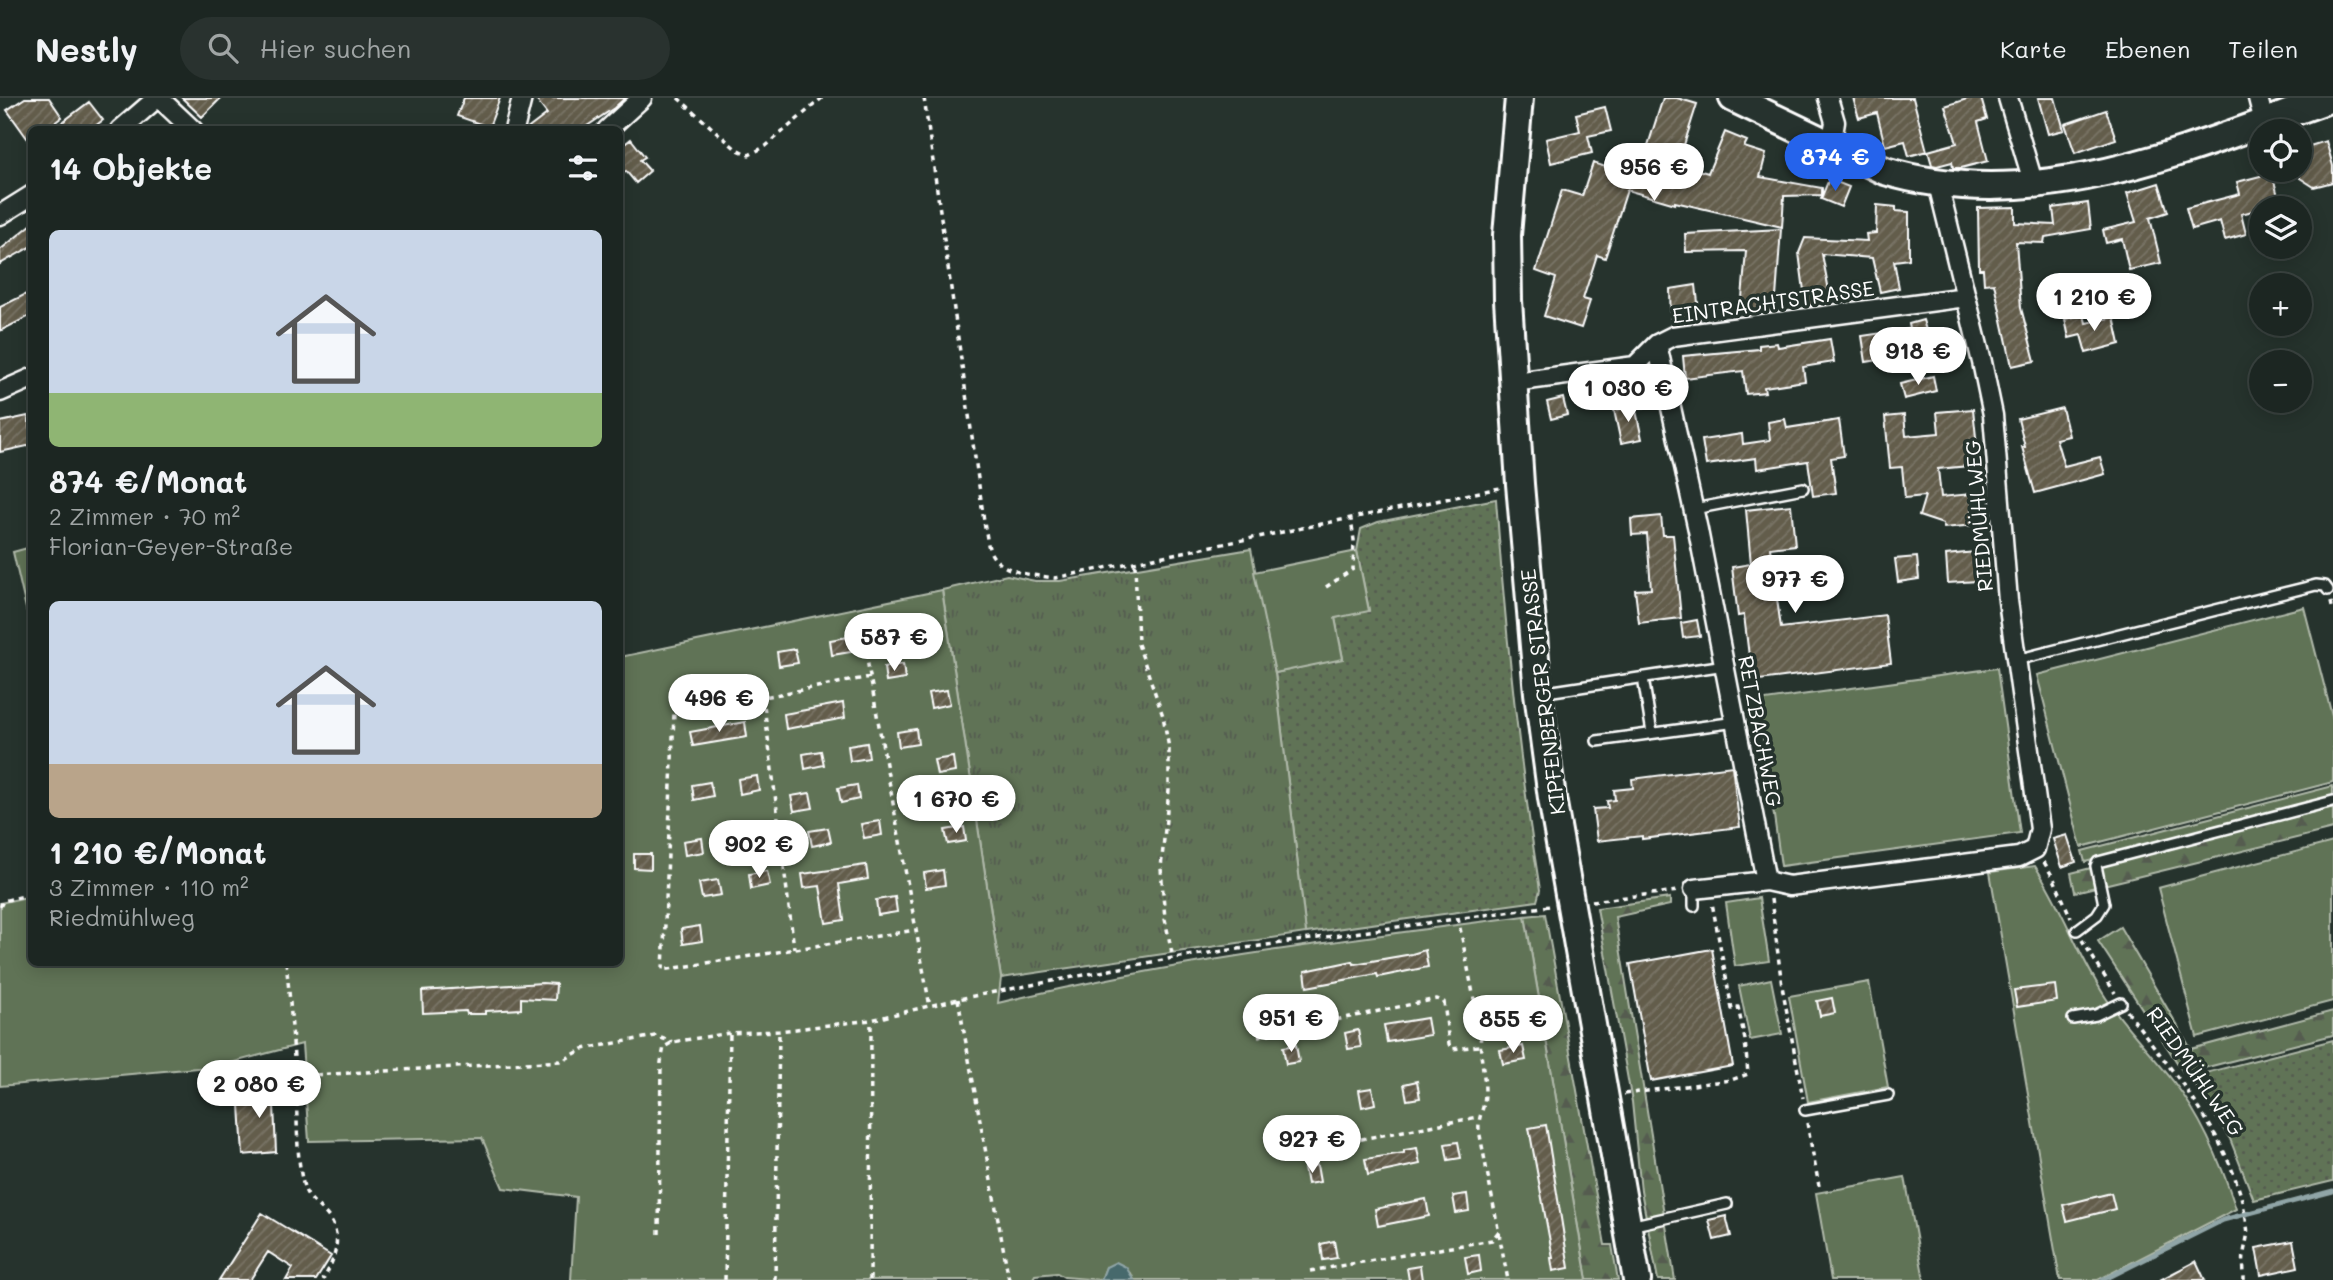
<!DOCTYPE html>
<html lang="de">
<meta charset="utf-8">
<style>
:root{--surface:#1c2622;--page:#29322f;--text:#f1f3f6;--muted:#a0a5a5;--line:#3a4340;--accent:#2563eb}
body{margin:0;font-family:Mali,sans-serif;background:var(--page);color:var(--text);height:100vh;display:flex;flex-direction:column;font-size:26px;white-space:nowrap}
*{box-sizing:border-box;margin:0}
p{font-size:23px;color:var(--muted)}
.icon{flex:none;width:38px;height:38px;fill:none;stroke:currentColor;stroke-width:2;stroke-linecap:round;stroke-linejoin:round}
.map{position:relative;flex:1;overflow:hidden}
.side{position:absolute;left:28px;top:28px;width:595px;height:840px;display:flex;flex-direction:column;background:var(--surface);border-radius:10px;box-shadow:0 4px 18px #0003,0 0 0 2px var(--line)}
.side>*{flex:none}
.tools{position:absolute;left:2249px;top:21px;display:grid;gap:14px}
.tools a{display:grid;place-items:center;width:63px;height:63px;border-radius:50%;background:var(--surface);box-shadow:0 4px 18px #0003,0 0 0 2px var(--line);font-size:35px}
.price{position:absolute;translate:-50% -60px;padding:0 16px;border-radius:24px;background:#fff;color:#222;font-size:23px;line-height:46px;filter:drop-shadow(0 2px 4px #0008)}
.price::after{content:'';position:absolute;left:50%;top:42px;width:21px;height:16px;margin-left:-10px;background:inherit;clip-path:polygon(0 0,100% 0,50% 100%)}
.price.on{background:var(--accent);color:#fff}
ul{padding:0;list-style:none}
li{display:grid;align-content:center;gap:14px;height:371px;padding:0 21px}
li span{display:grid;place-items:center;height:217px;border-radius:10px;color:#555}
li>.icon{margin-inline-start:auto}
span .icon{width:126px;height:126px;fill:#fffc;stroke-width:1}
li b{font-size:30px}
h2{display:flex;justify-content:space-between;align-items:center;height:84px;padding:0 21px;font-size:30px}
header{display:flex;align-items:center;gap:42px;box-sizing:border-box;height:98px;padding:0 35px;background:var(--surface);border-bottom:2px solid var(--line)}
header strong{font-size:33px}
nav{display:flex;gap:38px;margin-inline-start:auto;font-size:24px}
.search{width:490px;height:63px;background:var(--page);display:flex;align-items:center;gap:18px;box-sizing:border-box;padding:0 24px;border-radius:38px;color:var(--muted);font-size:26px}
.map>svg:first-child{display:block}
.grass{fill:url(#grass-dots);stroke:#b0b9aa;stroke-width:2}
.forest{fill:url(#forest-firs);stroke:#b0b9aa;stroke-width:2}
.park{fill:url(#park-tufts);stroke:#b0b9aa;stroke-width:2}
.garden{fill:#607356;stroke:#b0b9aa;stroke-width:2}
.water{fill:#46696c;stroke:#90a5a7;stroke-width:2}
.lines{fill:none;stroke-linecap:round;stroke-linejoin:round}
.stream{stroke:#90a5a7;stroke-width:5}
.building{fill:url(#building-hatch);stroke:#fff;stroke-width:2}
.lane-casing{stroke:#fff;stroke-width:14}
.street-casing{stroke:#fff;stroke-width:23}
.secondary-casing{stroke:#fff;stroke-width:32}
.path{stroke:#fff;stroke-width:3.5;stroke-dasharray:5 5;stroke-linecap:butt}
.lane{stroke:#26332d;stroke-width:9}
.street{stroke:#26332d;stroke-width:18}
.secondary{stroke:#26332d;stroke-width:26}
.labels{text-anchor:middle;dominant-baseline:central;stroke-width:7;stroke-linejoin:round;paint-order:stroke}
.street-label{font-size:21px;fill:#fff;stroke:#26332d}
</style>
<header>
<strong>Nestly</strong>
<div class="search"><svg class="icon" aria-label="search" viewBox="0 0 24 24"><circle cx="10" cy="10" r="6"/><path d="M15 15l6 6"/></svg>Hier suchen</div>
<nav><a>Karte</a><a>Ebenen</a><a>Teilen</a></nav>
</header>
<div class="map">
<svg width="2333" height="1182" viewBox="0 0 2333 1182">
<defs>
<pattern id="grass-dots" width="8" height="8" patternUnits="userSpaceOnUse" patternTransform="scale(1.75)"><rect width="8" height="8" fill="#607356"/><path d="M2 2h.1M6 6h.1" fill="none" stroke="#545c50" stroke-width="1.8" stroke-linecap="round"/></pattern>
<pattern id="forest-firs" width="22" height="20" patternUnits="userSpaceOnUse" patternTransform="scale(1.75)"><rect width="22" height="20" fill="#607356"/><path d="M5 1l3.5 6h-7zM16 11l3.5 6h-7z" fill="#545c50"/></pattern>
<pattern id="park-tufts" width="24" height="20" patternUnits="userSpaceOnUse" patternTransform="scale(1.75)"><rect width="24" height="20" fill="#607356"/><path d="M3 7l-1-3M5 7V3M7 7l1-3M15 17l-1-3M17 17v-4M19 17l1-3" fill="none" stroke="#545c50"/></pattern>
<pattern id="building-hatch" width="6" height="6" patternUnits="userSpaceOnUse" patternTransform="scale(1.75)"><rect width="6" height="6" fill="#635d4c"/><path d="M-1 1l2-2M0 6l6-6M5 7l2-2" fill="none" stroke="#7a7567"/></pattern>
</defs>
<rect width="100%" height="100%" fill="#26332d"/>
<filter id="ink" filterUnits="userSpaceOnUse"><feTurbulence type="fractalNoise" baseFrequency=".0143" numOctaves="2"/><feDisplacementMap in="SourceGraphic" scale="14" xChannelSelector="R" yChannelSelector="G"/><feConvolveMatrix kernelMatrix="1 2 1 2 8 2 1 2 1" color-interpolation-filters="sRGB"/></filter>
<g filter="url(#ink)">
<path class="grass" d="M1496,401C1505,532 1519,662 1540,792L1537,803L1306,835L1275,575L1343,560L1335,520L1369,512L1357,453L1361,431L1378,424Z
M2333,942V1083L2254,1102L2230,1041L2190,979Z"/>
<path class="forest" d="M2333,709V731L2075,794L2071,775Z
M1670,800V807L1615,819L1675,1182H1658L1641,1093L1632,1004L1597,810Z
M1545,816L1605,1147H1612L1618,1182H1587L1525,818Z
M2120,829L2191,951L2333,913V937L2184,975L2098,843Z"/>
<path class="park" d="M1251,451L1275,575L1306,835L1001,880L942,492L1007,477L1035,483H1060Z"/>
<path class="garden" d="M31,449H32L31,532L13,454Z
M1357,453L1369,513L1335,520L1343,561L1275,575L1254,474Z
M942,492L1001,880L998,905C1171,863 1349,841 1525,818L1587,1182H1134L1131,1175L1106,1169L1101,1182L1064,1179L1057,1175L1035,1177L1032,1182H571L576,1099L503,1090L482,1040L309,1043L302,946L219,968L0,988V805L31,798L32,864H620V559Z
M2304,509L2333,622V684L2081,749L2037,577Z
M1997,570L2020,735L1781,768L1758,603Z
M2333,688V700L2085,764L2082,753Z
M2333,744V903L2197,939L2158,790Z
M2035,768C2063,810 2078,858 2106,900C2125,929 2151,955 2173,983C2202,1020 2222,1067 2236,1111L2098,1182H2060L1990,774Z
M1759,800L1769,863L1735,868L1726,805Z
M1771,881L1782,936L1750,942L1739,888Z
M1869,884L1888,989L1808,1004L1789,898Z
M1905,1079L1924,1182H1831L1816,1095Z"/>
<path class="water" d="M1116,1164L1126,1169L1134,1182H1101L1106,1169Z"/>
<g class="lines">
<path class="stream" d="M2103,1182L2223,1122L2333,1093"/>
</g>
<path class="building" d="M25,0H49L62,19L45,32H32V47L7,12Z
M182,0H221L202,19Z
M464,0H500L489,29L457,18Z
M535,0H625L614,10L581,32H526L547,16Z
M1663,0H1677L1697,6L1678,66L1708,75L1725,34L1747,43L1744,49L1766,56L1760,79L1822,90V97L1784,98L1782,129L1675,104V106L1627,92L1605,160L1597,157L1583,201L1590,203L1581,230L1544,218L1556,180L1536,173L1562,92L1582,98L1593,65L1638,79Z
M1853,0H1913L1927,53L1909,58L1905,43L1885,48L1877,15L1859,20Z
M1970,0H1981L1987,21L1978,24L1988,63L1961,70H1953L1952,64L1937,68L1932,67L1928,53L1957,45L1945,8Z
M2038,0H2055L2064,32L2048,36Z
M89,4L103,22L90,32H52Z
M1605,9L1611,33L1588,38L1592,55L1551,65L1546,41L1580,33L1576,16Z
M2106,12L2116,41L2075,55L2065,26Z
M631,41L645,59L640,62L650,73L636,85L626,73L620,79V50Z
M2326,43L2333,68V84L2314,89L2300,80V51Z
M1803,60L1822,63L1819,78L1800,75Z
M2272,75L2280,106L2241,116L2246,136L2225,142L2220,123L2192,131L2186,110L2240,96L2237,84Z
M1829,81L1849,89L1841,109L1821,101Z
M2159,85L2168,114L2150,120L2161,165L2129,172L2122,141L2106,145L2103,132L2136,124L2127,95Z
M2088,105L2091,131L2045,139L2044,145L2016,144L2021,210L2035,263L2012,268L1994,185L1984,186L1983,171H1979L1978,110L2015,109V125L2055,127L2053,110Z
M1877,107L1896,109V113L1909,114V161L1894,163L1899,190L1880,194L1872,160L1822,156L1831,203L1806,208L1799,155L1805,140L1867,143L1866,136L1876,135Z
M32,126V148L0,166V152Z
M1781,131L1775,213L1741,212L1746,153L1686,154L1685,136Z
M1696,187L1700,223L1671,227L1670,191Z
M32,193V217L0,233V209Z
M2084,217L2086,225L2114,219L2120,246L2086,255L2081,237L2069,240L2065,221Z
M1923,222L1932,253L1866,264L1862,238L1910,231L1909,226Z
M1830,241L1834,264L1803,269L1805,283L1764,289L1765,294L1746,296L1743,273L1685,280L1683,258L1759,251V247L1777,245L1778,249Z
M1933,278L1936,293L1904,301L1900,286Z
M1652,287L1656,307L1640,310L1636,290Z
M1563,300L1567,317L1551,321L1547,304Z
M1635,308L1642,341L1621,345L1614,312Z
M2062,310L2069,338L2056,341L2064,368L2100,359L2105,376L2035,395L2022,349H2025L2018,321Z
M1973,311L1979,367L1938,371L1941,399L1971,396L1974,427L1944,430L1943,426L1919,418L1925,398L1905,400L1902,369L1890,370L1885,319L1904,317L1906,338L1939,335L1937,314Z
M28,318L32,347L0,354V324Z
M1785,321L1787,330L1839,322L1844,358L1831,360L1836,395L1813,398L1808,363L1757,371L1756,360L1706,367L1702,342L1742,336L1743,346L1770,342L1768,324Z
M1791,407L1795,447L1770,450L1781,530L1885,517L1891,565L1752,583L1744,517L1738,518L1732,469L1751,466L1746,412Z
M1661,418L1663,437H1673L1681,520L1639,525L1635,492L1651,491L1647,436L1632,437L1631,421Z
M1975,454L1977,483L1948,485L1946,457Z
M1917,459L1919,481L1898,484L1895,461Z
M1697,522L1700,538L1683,540L1681,525Z
M937,526L939,541L920,544L918,530Z
M848,539L851,554L832,557L830,542Z
M795,551L798,565L779,568L777,554Z
M903,566L905,581L886,584L884,569Z
M947,592L950,606L931,610L928,595Z
M843,605L845,620L786,631L784,616Z
M745,624L747,639L693,648L690,634Z
M916,631L918,646L899,649L897,634Z
M867,645L869,660L850,663L848,648Z
M821,653L824,667L805,671L803,656Z
M953,659L955,674L937,677L934,662Z
M1732,668L1740,729L1642,741V738L1597,743L1593,711L1608,710L1607,703L1615,702L1614,692L1633,690L1632,681Z
M757,678L759,692L740,696L738,681Z
M710,684L713,698L694,702L692,687Z
M857,687L859,701L841,705L838,690Z
M810,695L813,710L794,713L791,698Z
M930,700L932,714L913,717L911,703Z
M880,723L882,737L864,740L861,726Z
M749,729L752,743L733,746L731,732Z
M964,729L966,743L948,746L945,732Z
M828,730L831,744L812,748L809,733Z
M2067,737L2076,764L2062,769L2053,741Z
M702,740L704,754L685,757L683,743Z
M634,756H651V771L634,770Z
M866,767L868,781L839,786L844,822L826,825L820,788L804,790L802,776Z
M943,772L945,787L926,790L924,775Z
M767,773L770,787L751,791L749,776Z
M718,782L721,797L702,800L699,785Z
M895,799L897,814L878,817L876,802Z
M700,828L702,843L683,846L681,831Z
M1712,851L1733,968L1651,983L1630,866Z
M1425,852L1428,869L1378,879L1377,876L1307,889L1305,873L1353,863L1354,866L1412,856Z
M542,885L556,886L555,902L521,900V911L485,913V916H467L466,913L423,915L422,893Z
M2055,887L2057,903L2017,909L2014,892Z
M1832,900L1835,915L1820,918L1817,903Z
M1427,920L1430,937L1387,944L1384,927Z
M1358,932L1361,949L1348,951L1345,935Z
M1296,947L1299,964L1286,966L1283,949Z
M1523,948L1526,962L1503,966L1500,952Z
M273,983L276,1054L243,1057L240,1007L248,1006L247,985Z
M1417,983L1420,1000L1407,1002L1404,986Z
M1372,990L1375,1006L1362,1009L1359,992Z
M1309,1023L1311,1040L1298,1042L1296,1026Z
M1546,1027L1569,1170L1553,1173L1551,1160H1553L1529,1030Z
M1458,1044L1461,1060L1448,1062L1445,1046Z
M1417,1050L1420,1066L1368,1077L1365,1061L1404,1055V1052Z
M1317,1067L1320,1084L1307,1086L1304,1070Z
M2111,1095L2115,1111L2067,1123L2063,1107Z
M1467,1096L1469,1113L1456,1115L1453,1098Z
M1426,1101L1429,1118L1378,1128L1375,1111Z
M262,1115L331,1158L316,1182H286L293,1170L268,1154L250,1182H219Z
M1726,1118L1731,1138L1714,1142L1709,1122Z
M1334,1143L1337,1160L1323,1162L1321,1146Z
M2293,1143L2298,1169L2261,1177L2256,1150Z
M1479,1157L1481,1173L1468,1176L1465,1159Z
M2196,1163L2205,1182H2160Z
M1420,1168L1422,1182H1409L1407,1170Z"/>
<g class="lines">
<defs>
<path id="lane" d="M1694,411L1803,390
M2016,562L2316,487L2325,488L2328,492
M1643,580L1652,635
M1540,595L1725,567
M1597,643L1736,624
M1694,808V791
M2077,832L2097,817L2104,806L2096,768L2098,764L2333,703
M2073,921L2096,917L2121,905
M1805,1012L1888,997
M1630,1128L1727,1106"/>
<path id="street" d="M159,0L193,32
M1828,0L1835,24L1831,48
M2008,0L2034,87
M2258,0L2264,24
M120,32L157,0
M514,32L522,0
M607,32L642,0
M0,117L32,97
M1657,246L1698,432L1766,783
M1514,284L1635,268L1657,246L1673,238L1966,199
M0,294L32,280
M1694,791L1766,783L1789,788L2019,759L2035,751L2040,731L2008,503L1993,317L1982,264L1938,86"/>
<path id="secondary" d="M1519,0L1507,137L1508,202L1520,386L1538,595L1552,700L1637,1182
M1733,0L1885,73C2037,119 2190,50 2332,0"/>
</defs>
<use href="#lane" class="lane-casing"/>
<use href="#street" class="street-casing"/>
<use href="#secondary" class="secondary-casing"/>
<path class="path" d="M678,0L736,51L749,57L766,48L822,0
M924,0L985,430C987,437 987,446 990,453C1000,476 1034,477 1055,480L1500,390
M1135,466L1138,546L1163,618L1169,650V692L1161,770L1165,821L1173,860
M1326,489L1353,471L1354,442L1351,422
M2331,504L2333,513
M864,545L930,909
M870,579L674,616L663,872L916,832
M763,599L794,850
M2044,764L2054,781L2071,820
M1771,801L1782,888L1803,1000
M1592,803L1678,793
M0,809L3,803L32,796
M1458,820L1481,936C1478,958 1488,982 1484,1005C1482,1015 1478,1020 1479,1032L1508,1182
M2082,842L2115,895
M286,864C291,909 294,954 296,998C298,1028 296,1060 304,1089C307,1100 317,1106 324,1114C345,1135 336,1159 323,1182
M958,901L1009,1182
M2127,913C2176,979 2236,1044 2247,1128C2249,1137 2245,1146 2244,1155C2243,1164 2244,1173 2244,1182
M1258,938L1437,901L1444,904L1449,946L1452,951L1479,948
M296,978L562,963L583,951L655,938L673,944
M1624,996L1731,982L1748,976L1745,942L1738,909L1732,911L1712,805
M1807,1025L1819,1088
M1282,1056L1478,1019
M659,1136L661,964L664,949L673,944L730,935L779,933L871,922L958,901L1173,860L1550,808
M1310,1173L1492,1142L1499,1133
M725,1182L730,935
M775,1182L779,933
M870,1182L871,922"/>
<use href="#lane" class="lane"/>
<use href="#street" class="street"/>
<use href="#secondary" class="secondary"/>
</g>
</g>
<g class="labels">
<g class="street-label">
<text transform="translate(1773 203) rotate(-8)">EINTRACHTSTRASSE</text>
<text transform="translate(1978 418) rotate(-95)">RIEDMÜHLWEG</text>
<text transform="translate(1542 594) rotate(-97)">KIPFENBERGER STRASSE</text>
<text transform="translate(1761 633) rotate(79)">RETZBACHWEG</text>
<text transform="translate(2196 973) rotate(55)">RIEDMÜHLWEG</text>
</g>
</g>
</svg>
<div class="tools">
<a><svg class="icon" aria-label="locate" viewBox="0 0 24 24"><circle cx="12" cy="12" r="6"/><path d="M12 2v4M12 18v4M2 12h4M18 12h4"/></svg></a>
<a><svg class="icon" aria-label="layers" viewBox="0 0 24 24"><path d="M12 4l9 5-9 5-9-5zM3 14l9 5 9-5"/></svg></a>
<a>+</a>
<a>−</a>
</div>
<b class="price on" style="left:1835px;top:95px">874 €</b>
<b class="price" style="left:1654px;top:105px">956 €</b>
<b class="price" style="left:2094px;top:235px">1 210 €</b>
<b class="price" style="left:1918px;top:289px">918 €</b>
<b class="price" style="left:1628px;top:326px">1 030 €</b>
<b class="price" style="left:1795px;top:517px">977 €</b>
<b class="price" style="left:894px;top:575px">587 €</b>
<b class="price" style="left:719px;top:636px">496 €</b>
<b class="price" style="left:956px;top:737px">1 670 €</b>
<b class="price" style="left:759px;top:782px">902 €</b>
<b class="price" style="left:1291px;top:956px">951 €</b>
<b class="price" style="left:1513px;top:957px">855 €</b>
<b class="price" style="left:259px;top:1022px">2 080 €</b>
<b class="price" style="left:1312px;top:1077px">927 €</b>
<section class="side">
<h2>14 Objekte<svg class="icon" aria-label="filters" viewBox="0 0 24 24"><path d="M4 7h16M4 17h16"/><circle cx="9" cy="7" r="2"/><circle cx="15" cy="17" r="2"/></svg></h2>
<ul>
<li><span style="background:linear-gradient(#c9d6e8 75%,#8fb573 0)"><svg class="icon" aria-label="home" viewBox="0 0 24 24"><path d="M3 11l9-7 9 7M6 9v11h12V9"/></svg></span><div><b>874 €/Monat</b><p>2 Zimmer · 70 m²</p><p>Florian-Geyer-Straße</p></div></li>
<li><span style="background:linear-gradient(#c9d6e8 75%,#b9a48a 0)"><svg class="icon" aria-label="home" viewBox="0 0 24 24"><path d="M3 11l9-7 9 7M6 9v11h12V9"/></svg></span><div><b>1 210 €/Monat</b><p>3 Zimmer · 110 m²</p><p>Riedmühlweg</p></div></li>
</ul>
</section>
</div>
